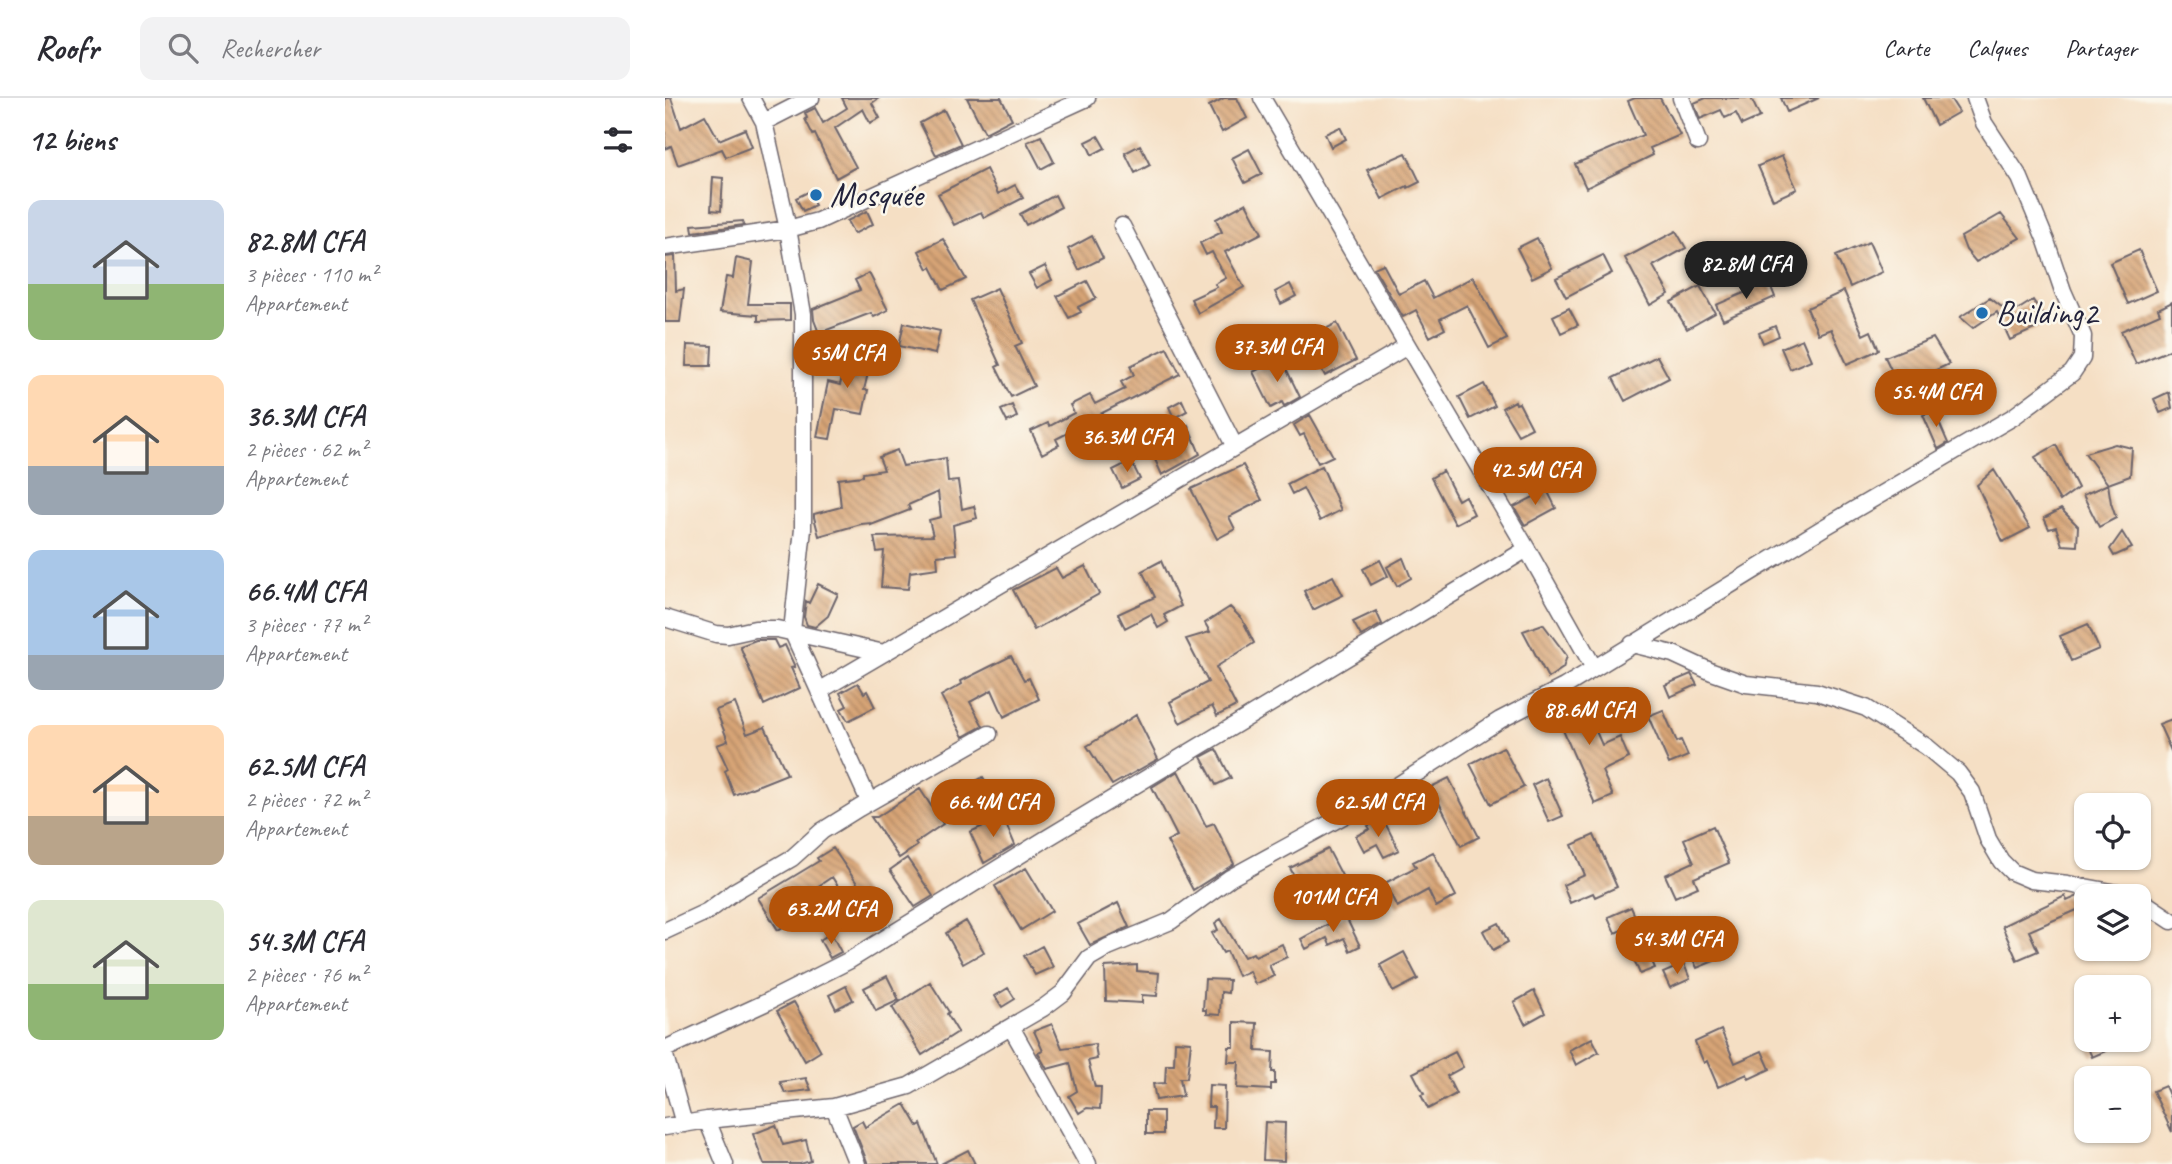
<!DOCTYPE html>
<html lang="fr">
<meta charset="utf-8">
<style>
:root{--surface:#fff;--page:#f2f2f3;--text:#2b2b33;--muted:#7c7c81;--line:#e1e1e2;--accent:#b45309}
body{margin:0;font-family:Caveat,sans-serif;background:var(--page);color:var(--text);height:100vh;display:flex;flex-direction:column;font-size:26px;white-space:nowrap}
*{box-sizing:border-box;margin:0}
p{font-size:23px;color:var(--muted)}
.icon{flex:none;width:38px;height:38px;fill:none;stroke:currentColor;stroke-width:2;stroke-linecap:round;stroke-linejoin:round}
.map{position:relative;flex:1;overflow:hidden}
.side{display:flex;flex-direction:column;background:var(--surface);width:665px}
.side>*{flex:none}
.fabs{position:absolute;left:1409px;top:695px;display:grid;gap:14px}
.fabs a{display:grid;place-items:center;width:77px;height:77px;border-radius:14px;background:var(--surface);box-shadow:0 2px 5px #0004;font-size:35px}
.price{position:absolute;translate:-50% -60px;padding:0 16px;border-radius:24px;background:var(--accent);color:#fff;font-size:23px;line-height:46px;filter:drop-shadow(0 2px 4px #0008)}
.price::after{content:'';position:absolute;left:50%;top:42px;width:21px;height:16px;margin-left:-10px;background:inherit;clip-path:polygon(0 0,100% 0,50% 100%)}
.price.active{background:#222;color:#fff}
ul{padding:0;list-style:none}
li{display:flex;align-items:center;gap:21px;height:175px;padding:0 28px}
li span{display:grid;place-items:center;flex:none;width:196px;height:140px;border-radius:14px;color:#555}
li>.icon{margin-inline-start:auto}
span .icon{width:84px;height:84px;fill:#fffc;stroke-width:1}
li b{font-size:30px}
h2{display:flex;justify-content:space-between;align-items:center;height:84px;padding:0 28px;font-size:30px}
header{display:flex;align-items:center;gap:42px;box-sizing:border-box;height:98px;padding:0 35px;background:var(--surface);border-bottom:2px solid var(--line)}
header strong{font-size:33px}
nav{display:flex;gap:38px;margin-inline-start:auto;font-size:24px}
.search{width:490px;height:63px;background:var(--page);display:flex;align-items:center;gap:18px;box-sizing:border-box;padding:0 24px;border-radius:14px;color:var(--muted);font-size:26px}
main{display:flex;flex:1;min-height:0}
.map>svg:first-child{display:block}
.building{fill:url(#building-back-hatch)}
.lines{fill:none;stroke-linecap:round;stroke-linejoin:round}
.street-casing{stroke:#6c646b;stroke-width:19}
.street{stroke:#fff;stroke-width:16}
.poi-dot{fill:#1f6fb2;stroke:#fbf7ec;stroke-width:2.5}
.labels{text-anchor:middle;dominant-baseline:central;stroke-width:5;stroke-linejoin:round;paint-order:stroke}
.poi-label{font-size:33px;fill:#22223b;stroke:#fbf7ec;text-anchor:start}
</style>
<header>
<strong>Roofr</strong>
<div class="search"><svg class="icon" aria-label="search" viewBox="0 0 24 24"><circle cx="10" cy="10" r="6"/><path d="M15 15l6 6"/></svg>Rechercher</div>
<nav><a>Carte</a><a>Calques</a><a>Partager</a></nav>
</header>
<main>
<section class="side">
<h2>12 biens<svg class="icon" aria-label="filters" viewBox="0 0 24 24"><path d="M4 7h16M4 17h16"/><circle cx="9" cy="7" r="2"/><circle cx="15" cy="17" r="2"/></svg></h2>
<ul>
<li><span style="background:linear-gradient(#c9d6e8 60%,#8fb573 0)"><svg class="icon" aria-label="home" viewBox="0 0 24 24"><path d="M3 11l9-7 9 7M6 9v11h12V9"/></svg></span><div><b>82.8M CFA</b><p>3 pièces · 110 m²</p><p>Appartement</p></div></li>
<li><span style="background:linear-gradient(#ffd9b3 65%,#9aa5b1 0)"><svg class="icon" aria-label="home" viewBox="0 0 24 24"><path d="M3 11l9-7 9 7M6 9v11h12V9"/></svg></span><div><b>36.3M CFA</b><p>2 pièces · 62 m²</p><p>Appartement</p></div></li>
<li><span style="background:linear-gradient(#a9c7e8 75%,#9aa5b1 0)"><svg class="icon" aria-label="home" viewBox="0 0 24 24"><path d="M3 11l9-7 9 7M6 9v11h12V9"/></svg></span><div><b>66.4M CFA</b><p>3 pièces · 77 m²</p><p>Appartement</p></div></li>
<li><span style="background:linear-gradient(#ffd9b3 65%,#b9a48a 0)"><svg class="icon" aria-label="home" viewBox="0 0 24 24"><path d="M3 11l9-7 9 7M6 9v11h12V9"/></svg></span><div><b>62.5M CFA</b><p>2 pièces · 72 m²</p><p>Appartement</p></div></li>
<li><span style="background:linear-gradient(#dfe7d0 60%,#8fb573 0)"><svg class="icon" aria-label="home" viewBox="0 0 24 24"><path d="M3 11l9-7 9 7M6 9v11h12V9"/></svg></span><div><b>54.3M CFA</b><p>2 pièces · 76 m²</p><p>Appartement</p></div></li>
</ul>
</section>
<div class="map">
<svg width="1507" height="1066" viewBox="0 0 1507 1066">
<defs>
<pattern id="building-back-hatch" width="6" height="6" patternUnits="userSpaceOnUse" patternTransform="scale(1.75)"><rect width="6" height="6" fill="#d7a476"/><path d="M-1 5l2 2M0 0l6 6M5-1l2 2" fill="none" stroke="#ae8562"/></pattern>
</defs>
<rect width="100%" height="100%" fill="#fbf7ec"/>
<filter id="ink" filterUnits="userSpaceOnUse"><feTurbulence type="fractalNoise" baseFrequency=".0143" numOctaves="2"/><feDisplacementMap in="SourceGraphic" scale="14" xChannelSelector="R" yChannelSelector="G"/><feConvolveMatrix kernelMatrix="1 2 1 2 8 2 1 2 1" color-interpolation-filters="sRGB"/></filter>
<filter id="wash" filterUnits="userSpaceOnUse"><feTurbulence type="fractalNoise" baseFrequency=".00686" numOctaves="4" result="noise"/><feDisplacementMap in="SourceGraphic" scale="28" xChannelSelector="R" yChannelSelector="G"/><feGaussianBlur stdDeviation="1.57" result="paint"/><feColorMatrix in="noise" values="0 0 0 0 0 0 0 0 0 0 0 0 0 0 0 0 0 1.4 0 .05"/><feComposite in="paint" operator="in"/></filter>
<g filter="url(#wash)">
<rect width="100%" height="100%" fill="#f5dfc4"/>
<g id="blocks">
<path class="building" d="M0,0H6L16,30L40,17L54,42L80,31L87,49L61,59L57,51L13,67L6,48L0,51Z
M177,0H214L207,5L215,20L205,25L198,11L170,30L191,69L171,80L150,36L148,37L140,21L142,20L140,15L150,10L158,25L182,10Z
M302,0H336L347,21L320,35Z
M559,0H572L582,20L557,34L544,8Z
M970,0H995L1015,37L985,50L988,57L921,90L910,66L978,37L963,3Z
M1041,0H1086L1095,19L1077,27L1071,15L1060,20L1056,12L1035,21L1029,5Z
M1116,0H1154L1122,14Z
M1258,0H1285L1294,14L1271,27Z
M279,12L296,46L271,57L255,25Z
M675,29L681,41L666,49L660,36Z
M376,38L389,64L376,71L362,44Z
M433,38L440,50L427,57L421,44Z
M475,47L485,67L470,75L460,55Z
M584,51L597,76L580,85L567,60Z
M741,55L755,84L743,90L742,88L717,101L702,72Z
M1117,58L1132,91L1108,102L1093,68Z
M321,71L333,96L350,87L358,100L319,120L316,114L289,127L273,96Z
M48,79L58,80L56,113L46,112Z
M143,94L150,107L138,113L131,100Z
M390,97L396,109L361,127L355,116Z
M581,105L597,135L560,154L579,189L533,215L526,201L552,189L550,186L561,180L547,154L541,157L535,145L557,134L551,121Z
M202,113L208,126L189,136L182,123Z
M1336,116L1355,140L1311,164L1301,152L1296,139Z
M78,123L79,127L28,134L27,127Z
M1011,133L1021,150L988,168L1004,196L985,207L960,160Z
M427,138L438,160L414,172L403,151Z
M872,140L887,170L867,180L852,150Z
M278,141L301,181L278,192L266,169L263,171L254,153Z
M1204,144L1217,174L1185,189L1171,158Z
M1474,152L1492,193L1463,206L1445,165Z
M938,157L947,175L901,199L891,180Z
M10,158L11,193L19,191L15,224H0V159Z
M71,160L88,164L83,206H125V222L93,223V217L55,214L61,179L68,180Z
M718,166L734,196L759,183L768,200L808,179L842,241L824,250L802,207L775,221L780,231L765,239L751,212L738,219L709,170Z
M380,168L387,182L372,190L364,176Z
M204,175L223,212L209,219L206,215L154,235L149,222L148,211L195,192L190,182Z
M422,183L431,200L413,209L416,214L404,220L392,198Z
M1104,184L1110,199L1058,222L1051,207Z
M625,186L631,198L616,206L610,194Z
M1035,188L1050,215L1022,231L1006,204Z
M332,190L357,245L350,248L369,288L346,299L331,269L335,267L305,202Z
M1179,193L1198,237L1206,233L1214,252L1182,266L1166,231L1153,236L1142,210Z
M1325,200L1346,216L1368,202L1383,225L1345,242L1332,214L1308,230L1295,219Z
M1507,204V251L1471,266L1456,233L1495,216L1493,211Z
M904,210L913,227L896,235L888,218Z
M239,225L275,233L270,256L234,248Z
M672,225L691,262L660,278L641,241Z
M1110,228L1114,238L1098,245L1094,235Z
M1268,240L1284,266L1256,279L1253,274L1232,284L1220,259Z
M1137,241L1146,262L1125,271L1116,250Z
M22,247L47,248L46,268H21Z
M185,248L208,254L199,292H203L198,316L171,311L165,341L152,339L163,284L175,287Z
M502,250L515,276L435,316L448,341L428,351L416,328L391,341L394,347L377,356L366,333L383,325L385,328L409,315L405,307L425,297L430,306L460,291L456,284L469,277L465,268Z
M992,258L1004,280L960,303L948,280Z
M616,260L635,299L619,308L617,304L606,310L588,274Z
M819,286L830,308L805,321L794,299Z
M1504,294L1507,310L1495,315L1489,301Z
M517,302L522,313L509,320L504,309Z
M850,303L851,306L854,305L867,330L853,337L837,310Z
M347,307L352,319L342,324L336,312Z
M1269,313L1283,345L1273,351L1258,317Z
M645,317L668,358L653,365L639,336L635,338L629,327Z
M488,327L496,341L523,327L535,356L497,377L477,333Z
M1450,346L1467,350L1465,378L1443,386L1420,355Z
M1391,347L1413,390L1395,403L1370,359Z
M232,352L238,368L281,360L283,384L293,383L297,411L309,408L312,420L288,427L291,456L272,458L273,470L245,474L243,491L216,489L219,453L212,454L209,439L268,438L264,422L276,419L273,394L243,407L245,412L206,427V425L196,426L154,438L149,419V416L176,409L173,381L198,378V375L219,372L214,359Z
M466,363L475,381L457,390L448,372Z
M578,367L597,402L564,419L570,431L552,441L526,391Z
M657,368L676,412L655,423L638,390L627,396L622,386Z
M1329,372L1365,430L1338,444L1312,387Z
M778,373L793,402L800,398L809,416L790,426L766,380Z
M1443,386L1446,405L1451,420L1434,429L1418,397Z
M882,392L891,410L860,427L849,409Z
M1396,411L1413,428L1412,448L1397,447L1391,429L1384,431L1379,420Z
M1457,434L1467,450L1449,458L1445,451Z
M738,460L746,480L732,488L722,469Z
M715,462L723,478L706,487L698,471Z
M496,463L516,508L499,517L503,524L493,530L486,516L460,530L453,516L490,499L477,473Z
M420,468L434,496L369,532L348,492L391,470L397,480Z
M668,478L678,497L648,512L639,493Z
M153,486L173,496L163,518L150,529L142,527L139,519L141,503L144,505Z
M565,509L577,521L589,545L551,569L571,608L552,618L547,608L515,625L505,604L543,584L521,541L545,534L540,525Z
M711,513L717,526L696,538L688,524Z
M878,526L902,558L898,570L883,580L858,533Z
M1423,526L1434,551L1406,563L1395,538Z
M91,542H109L113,550L120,547L130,569L126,570L135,590L99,607L75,548Z
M346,558L359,582L364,580L374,601L339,619L327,592L305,604L318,628L298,639L276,598L297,586L296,583Z
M1026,576L1032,587L1005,599L1000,587Z
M193,585L199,595L202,593L210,609L183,623L176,611L182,608L175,595Z
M915,597L937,647L955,639L964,660L937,673L948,698L930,706L888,609Z
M70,605L82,636L100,629L122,676L69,697L60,673L63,671L52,647L63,643L51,612Z
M998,612L1012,644L1016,642L1023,658L1004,666L983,618Z
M471,617L493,661L447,687L422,648Z
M1507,621V655L1494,626Z
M838,649L859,689L826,706L805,666Z
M551,651L566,680L551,687L536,659Z
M513,673L541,728L549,725L569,766L528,792L502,743L512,738L487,689Z
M318,679L330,699L306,713L295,692Z
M784,680L814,739L796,748L766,689Z
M881,680L898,718L884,724L867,687Z
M255,691L278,726L250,745L252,748L234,760L206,719H212Z
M338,719L350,747L319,765L305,734Z
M718,721L734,752L719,759L712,746L699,753L691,738L705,731L703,728Z
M1048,728L1064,765L1029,780L1033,789L1010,799L1000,777L1029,764L1019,741Z
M929,737L952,789L930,799L928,795L905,805L898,787L920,777L907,747Z
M168,750L208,809L192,819L167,779L149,791L157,804L113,832L93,800L154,763L152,760Z
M663,751L683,789L645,809L625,770Z
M768,754L791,798L771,809L763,792L732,809L720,785L751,769L748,764Z
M242,760L268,798L250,809L225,772Z
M361,770L387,813L356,832L330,788Z
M1400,798L1402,803L1413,798L1421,800V808L1364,833L1373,853L1352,862L1337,828Z
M453,805L464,829L425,847L413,826Z
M966,809L973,825L950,835L943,819Z
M680,817L695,848L685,853L679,840L665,847L662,840L641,851L636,841Z
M556,821L579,859L588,855L590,858L617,846L622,859L604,867L609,878L590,886L584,873L573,878L562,853L558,855L547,835L553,832L550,825Z
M301,823L319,854L298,866L281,835Z
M834,825L843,844L828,852L818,833Z
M1033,828L1049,863L1032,870L1016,835Z
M166,835L176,854L165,860L155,842Z
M377,848L388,869L370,877L359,858Z
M981,850L990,870L975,876L967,857Z
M739,854L753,881L728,894L715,867Z
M1019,866L1025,881L1005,890L998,875Z
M472,867V873L494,875L492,898L477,897V905L441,903L440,869Z
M222,878L234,902L211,913L199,890Z
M540,881L564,882L563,895L556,894L555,917L541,916V912H538Z
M265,884L284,914L282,916L293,934L257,957L227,909Z
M181,888L188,902L171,911L164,897Z
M343,890L350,901L337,909L330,898Z
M869,893L880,915L860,926L849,904Z
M129,904L156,953L140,963L112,913Z
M569,924L592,925L591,953L608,954L607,974H610V986H606V992L572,990L574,964H563L564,949H569Z
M387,926L397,950L430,946L432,961L423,963L430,989H436L435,1011L422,1010L414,1015L404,998L412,993L405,965L382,971L373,955L378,953L369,933Z
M1056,932L1070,965L1097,953L1105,971L1084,981L1082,976L1053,989L1042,963L1039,965L1030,944Z
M927,940L934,954L911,967L904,952Z
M1419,942H1466L1427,959Z
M510,943L526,944L522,980H515L518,998L491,1002L488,986L500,985L501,967H509Z
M790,954L798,969L782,978L791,996L763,1011L756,997L759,996L748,975Z
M141,980L146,992L120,995L115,984Z
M544,987L560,988L559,1030H548L549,1009H543Z
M1500,988L1507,1004V1034L1488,993Z
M240,1006L253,1028L256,1026L272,1066H203L188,1028L197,1023L200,1029Z
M481,1013H498V1036H481Z
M600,1024L620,1025L619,1063L598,1062Z
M111,1027L118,1047L141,1042L146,1063L135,1066H99L88,1036Z
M303,1052L310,1066H276Z"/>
</g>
</g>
<g filter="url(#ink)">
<use href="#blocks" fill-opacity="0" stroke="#6c646b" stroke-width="2"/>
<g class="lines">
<defs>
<path id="street" d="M86,0L99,24L123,131L138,216V431L127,533L204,703
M597,0L862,451L929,570
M1016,0L1033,44
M99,24L146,0
M457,128L570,349
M0,149L123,131L153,123L422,0
M0,520L51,536L63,537L90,531H112L219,555
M967,546L1008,556L1047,574L1081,586L1152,594L1201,610L1262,649L1293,675L1307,694L1323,741L1336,763L1347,774L1366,782L1403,786L1469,798
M154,593L742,248
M1474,801L1507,823
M0,833L43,813L70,793L127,760L157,733L194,710L324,636
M346,929L423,1066
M0,951L102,904L185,862L379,742L862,451
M0,958L19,1026
M169,1009L192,1066
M42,1022L60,1066
M0,1029L42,1022L169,1009L244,988L378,910L398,895L424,860L443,849L506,823L565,780L724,693L835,622L899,589L1158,430L1348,319L1407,275L1417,260L1418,238L1398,193L1381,143L1355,80L1319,25L1310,0"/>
</defs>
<use href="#street" class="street-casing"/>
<use href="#street" class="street"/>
</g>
</g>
<g class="poi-dot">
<circle cx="151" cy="97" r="7"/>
<circle cx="1317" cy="215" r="7"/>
</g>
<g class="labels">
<g class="poi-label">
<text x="165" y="97">Mosquée</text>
<text x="1331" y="215">Building2</text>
</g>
</g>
</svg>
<div class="fabs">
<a><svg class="icon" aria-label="locate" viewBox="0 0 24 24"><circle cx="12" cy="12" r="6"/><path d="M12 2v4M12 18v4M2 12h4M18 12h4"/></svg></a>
<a><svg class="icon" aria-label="layers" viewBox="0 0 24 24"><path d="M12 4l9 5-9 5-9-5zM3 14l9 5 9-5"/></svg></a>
<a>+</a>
<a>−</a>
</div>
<b class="price active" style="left:1081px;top:203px">82.8M CFA</b>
<b class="price" style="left:612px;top:286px">37.3M CFA</b>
<b class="price" style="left:182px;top:292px">55M CFA</b>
<b class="price" style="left:1271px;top:331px">55.4M CFA</b>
<b class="price" style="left:462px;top:376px">36.3M CFA</b>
<b class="price" style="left:870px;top:409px">42.5M CFA</b>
<b class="price" style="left:924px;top:649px">88.6M CFA</b>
<b class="price" style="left:328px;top:741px">66.4M CFA</b>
<b class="price" style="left:713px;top:741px">62.5M CFA</b>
<b class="price" style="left:668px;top:836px">101M CFA</b>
<b class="price" style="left:166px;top:848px">63.2M CFA</b>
<b class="price" style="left:1012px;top:878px">54.3M CFA</b>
</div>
</main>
